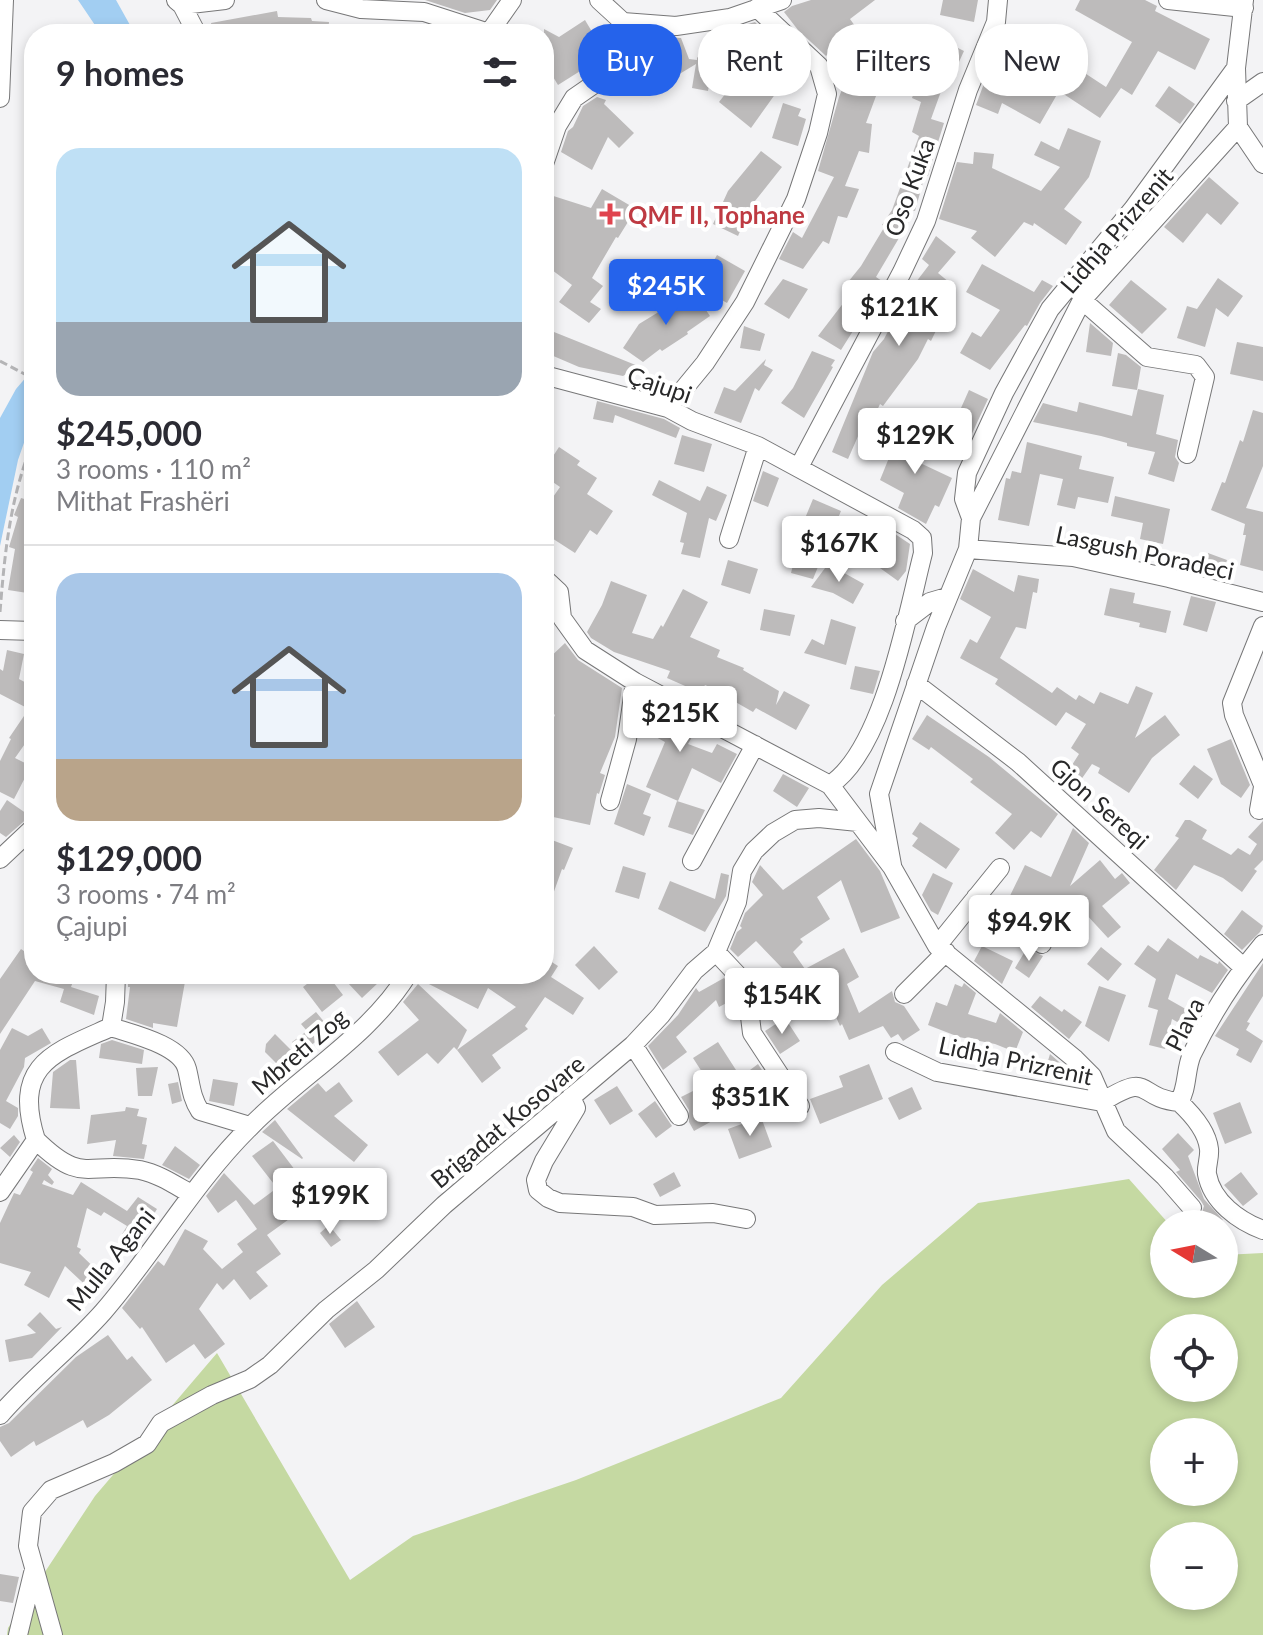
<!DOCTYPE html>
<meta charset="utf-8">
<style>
:root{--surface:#fff;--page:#f7f7f7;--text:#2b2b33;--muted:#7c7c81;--line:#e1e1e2;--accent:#2563eb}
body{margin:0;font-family:Lato,sans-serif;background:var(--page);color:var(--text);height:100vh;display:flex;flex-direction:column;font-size:30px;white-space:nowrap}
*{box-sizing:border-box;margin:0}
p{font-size:26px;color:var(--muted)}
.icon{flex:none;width:44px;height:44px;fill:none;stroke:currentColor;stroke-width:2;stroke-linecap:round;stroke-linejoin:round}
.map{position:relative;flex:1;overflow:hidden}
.details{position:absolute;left:24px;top:24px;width:530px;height:960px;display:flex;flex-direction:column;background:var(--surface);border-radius:32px;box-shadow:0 4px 12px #0003}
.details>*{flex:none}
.top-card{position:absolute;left:578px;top:24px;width:564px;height:72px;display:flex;gap:16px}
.needle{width:52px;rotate:280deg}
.controls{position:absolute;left:1150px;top:1210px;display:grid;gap:16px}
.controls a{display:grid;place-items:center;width:88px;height:88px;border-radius:50%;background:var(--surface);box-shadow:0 4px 12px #0003;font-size:40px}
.price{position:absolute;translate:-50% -68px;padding:0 18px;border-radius:8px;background:#fff;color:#222;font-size:26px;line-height:52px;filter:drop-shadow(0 2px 4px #0008)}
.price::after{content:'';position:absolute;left:50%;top:48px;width:24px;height:18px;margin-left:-12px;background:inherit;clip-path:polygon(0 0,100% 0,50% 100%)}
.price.current{background:var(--accent);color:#fff}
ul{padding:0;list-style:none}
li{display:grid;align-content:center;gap:16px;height:424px;padding:0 32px}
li+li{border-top:2px solid var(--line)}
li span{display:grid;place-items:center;height:248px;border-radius:24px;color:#555}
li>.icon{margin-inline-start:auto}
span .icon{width:144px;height:144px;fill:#fffc;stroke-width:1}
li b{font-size:34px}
h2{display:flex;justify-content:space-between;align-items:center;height:96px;padding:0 32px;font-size:34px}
.tag{padding:0 28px;border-radius:32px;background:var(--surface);box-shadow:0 4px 12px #0003;font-size:28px;line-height:72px}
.tag.current{background:var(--accent);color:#fff}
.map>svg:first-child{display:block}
.green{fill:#c5d9a2;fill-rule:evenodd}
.water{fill:#a2cef2}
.building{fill:#bdbbbb}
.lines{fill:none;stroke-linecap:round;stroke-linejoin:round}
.minor-casing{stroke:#777778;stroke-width:20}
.path{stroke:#b4b4b6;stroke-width:3;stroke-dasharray:8 4;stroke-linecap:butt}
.minor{stroke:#fff;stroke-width:18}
.health-dot{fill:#e0444e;stroke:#fff;stroke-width:3}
.labels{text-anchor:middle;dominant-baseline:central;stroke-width:8;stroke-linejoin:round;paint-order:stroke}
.street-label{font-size:24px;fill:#282829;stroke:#fff}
.health-label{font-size:24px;font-weight:bold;fill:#be3a42;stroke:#fff;text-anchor:start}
</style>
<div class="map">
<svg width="1263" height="1635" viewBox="0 0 1263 1635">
<rect width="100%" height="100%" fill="#f3f3f5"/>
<path class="green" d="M1129,1179L1169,1224H1164V1284H1224V1255L1263,1253V1635H7L8,1628L95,1496L217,1353L350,1580L413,1536L576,1480L781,1398L882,1285L978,1203ZM1164,1328H1224V1388H1164ZM1164,1432H1224V1492H1164ZM1164,1536H1224V1596H1164Z"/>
<path class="water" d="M78,0H116L135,34H101Z
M34,368V414L18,460L0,546V418L16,389Z"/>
<path class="building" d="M425,0H497L490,10L465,13Z
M811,0H875L850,19L855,26L826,56L798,30L784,12L792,6Z
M943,0H978L974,22L940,15Z
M1080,0H1145L1157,6L1155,11L1210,39L1195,70L1158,51L1132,95L1121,88L1100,118L1059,91L1040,124L1002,103L998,114L976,105L986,78L1027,94L1030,89L1033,90L1057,50L1080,63L1077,68L1106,87L1132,42L1075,10Z
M277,11L278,17L311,18L312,21L329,22L328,34H287V28L252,34H213L211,23Z
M585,20L604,52V56L558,85L544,62V29L559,37Z
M755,22L770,37L775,49L732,61L723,31Z
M1008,30L1029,40L1020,61L999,52Z
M864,34L890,43L880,67L886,69L866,123L872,124L869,153L859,151L845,186L859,189L847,218L838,216L829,244L823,241L803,269L779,259L793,232L802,238L834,177L818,171L839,97Z
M655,36L681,38L689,59L697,60V57L712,68L708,91L692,88L696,64L658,87L638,59L655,47L650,39Z
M940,39L964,51L953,75L948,72L931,119L944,123L934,155L928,176L925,175L915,211L901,207L912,216L876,277L882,281L858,311L863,315L841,350L818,336L851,293L844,287L861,266L885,226L882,225L892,210L919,136L912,132L921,102L912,98L919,78L924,80Z
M756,68L781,86L751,128L719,102L733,84L740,89Z
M1169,86L1195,104L1180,124L1155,106Z
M597,97L606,100L604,104L634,133L619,148L608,137L592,170L561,152L568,131L573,127L583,106Z
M783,103L801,109L798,116L806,119L798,146L772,138Z
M1068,128L1101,141L1089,177L1064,209L1082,222L1066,245L1034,223L1033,226L1024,222L995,257L971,238L977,231L939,219L957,162L973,164L974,152L994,154L992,168L1041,191L1060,167L1034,155L1041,141L1059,150Z
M761,151L782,167L751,206L738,236L713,224L728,191Z
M1209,177L1239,203L1221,225L1207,213L1183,243L1164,227Z
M602,189L636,209L618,238L616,237L592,278L603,286L590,302L601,309L589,323L559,302L572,285L544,264V193L591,208Z
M936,236L956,252L938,273L955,287L939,307L946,310L931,341L928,339L918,359L883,406L880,404L865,437L859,434L848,459L832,452L873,352L884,339L898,312L905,316L919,290L913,286L929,265L922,259Z
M717,255L745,271L727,303L699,287Z
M982,264L1034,292L1042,280L1053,286L1040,303L1027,326L1025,325L990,370L960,353L972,332L981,337L1000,310L966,292Z
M1218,278L1243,296L1228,317L1216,308L1205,347L1177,338L1187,306L1197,309Z
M783,279L808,289L789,319L764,304Z
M1131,280L1167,309L1142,334L1109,305Z
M693,291L710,316L687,332L688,334L662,351L660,349L643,362L623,348L639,324Z
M1090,323L1113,343L1111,356L1086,352Z
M744,326L765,334L760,351L740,348Z
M544,328L574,340L638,366L623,376L579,367L544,352Z
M1237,342L1263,347V381L1230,374Z
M812,351L835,360L831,366L833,367L804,418L781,403L793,388Z
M1118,353L1126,355L1141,367L1137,390L1112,386Z
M766,359L764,365L773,370L759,391L755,388L741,423L714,413L724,387L735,391Z
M1138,389L1164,395L1156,434L1178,440L1175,457L1179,463L1174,482L1148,474L1155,452L1127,446V443L1101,436L1033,422L1043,403L1077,412L1079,402L1132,416Z
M969,390L988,399L969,440L959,436L966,421L957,417Z
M597,401L664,419L680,428L676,438L615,415L613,423L593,419Z
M1253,410L1263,413V466L1246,508L1263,512V571L1240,565L1246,535H1243L1245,524L1211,510L1222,482L1225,483L1240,440L1243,442Z
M912,422L931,428L918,462L952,478L939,507L935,505L926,524L898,508L904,493L880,480L897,438L905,441Z
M682,435L712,444L704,472L674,464Z
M1027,442L1082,456L1079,469L1114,477L1108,503L1078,497L1075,509L1057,505L1063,479L1040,474L1029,526L998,520L1006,478L1010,479L1012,471L1021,473Z
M559,447L580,461L577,465L597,478L587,494L613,511L597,535L590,530L575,553L544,533V510L560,487L544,476V470Z
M763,471L779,478L768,507L753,501Z
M659,480L700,501L707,486L727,495L716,521L709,518L700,558L681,554L684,543L680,542L687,513L652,495Z
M1115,496L1170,509L1163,544L1140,539L1143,523L1111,516Z
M21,498L34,502V594L8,590L15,549L9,547L18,517L14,515Z
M813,499L841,511L813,579L791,573L799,541L796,540Z
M859,522L888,543L895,534L910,544L906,571L898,581L844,542Z
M1208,553L1227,560L1221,579L1201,574Z
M728,560L758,569L750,594L721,585Z
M828,564L864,584L853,604L833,593L811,587Z
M973,569L1014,592L1018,575L1039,579L1037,593L1033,592L1026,629L1016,627L1000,658L1052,693L1057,687L1076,700L1079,695L1094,704L1100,692L1128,704L1136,686L1153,693L1135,738L1165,715L1180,735L1152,758L1129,793L1098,773L1100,768L1092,764L1071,794L1060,784L1079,754L1071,748L1086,724L1066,712L1056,726L995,684L998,679L960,658L970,639L977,643L991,617L960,599Z
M611,581L647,595L632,633L653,639L661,625L663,627L683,589L708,602L690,637L720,650L717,657L744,668L743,670L779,691L776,705L784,691L810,705L796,730L756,708L753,712L732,700L733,697L705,685L701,693L667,678L670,671L614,652L591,638L587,632L602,605Z
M1110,588L1135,593L1133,603L1171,611L1166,633L1139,627L1140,623L1104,615Z
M1191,596L1216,602L1207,632L1183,625Z
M764,609L795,615L790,636L760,630Z
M831,619L856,627L846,665L804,653L812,639L824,645Z
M565,643L578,660L622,688L615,737L600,773L605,775L599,794L597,793L590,825L544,815V739L555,715L544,705V663Z
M7,650L24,654L19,679L34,687V699L29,709L0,694V669L3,671Z
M855,666L880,671L873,694L850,689Z
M644,701L697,728L688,744L712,753L717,744L737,754L721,783L692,768L678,801L646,787L665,742L641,729Z
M26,713L34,722V731L15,758L31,766L14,799L0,792V761L11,739L9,738Z
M927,715L989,757L1058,814L1041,838L1031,831L1014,850L995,833L1012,814L970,782L973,779L931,747L929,750L912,739Z
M1231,739L1250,785L1241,798L1221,784L1207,749Z
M1194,765L1213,779L1198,799L1179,784Z
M783,774L809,788L797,807L773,791Z
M627,784L651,794L643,814L651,817L644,836L614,824Z
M7,800L30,816L6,837L0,833V811Z
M677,801L705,810L693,835L668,827Z
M1185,820H1190L1207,830L1202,839L1231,855L1238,848L1250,855L1257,844L1248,837L1263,821V860L1254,869L1257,871L1242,892L1223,878L1194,865L1176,890L1154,870L1179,838L1175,836Z
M920,822L960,849L946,869L912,846L918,838L912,834Z
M1073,828L1089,843L1070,886L1100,860L1115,879L1122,873L1130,883L1102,906L1121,927L1108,938L1084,912L1077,918L1065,905L1052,931L1032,922L1006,904L1025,865L1051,877Z
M544,837L573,848L564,870L562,869L546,914Z
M856,839L880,871L900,918L861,933L841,880L817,897L830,919L800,939L803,942L793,952L805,969L844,948L859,977L847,984L859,1013L892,991L895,1002L904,1006L920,1030L903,1041L898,1034L891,1038L883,1026L849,1040L842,1024L840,1026L820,981L786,1011L771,994L787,980L779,970L782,968L756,941L738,957L730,949L737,932L742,928L740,926L745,913L763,895L752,882L760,865L783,890Z
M623,866L646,873L639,899L615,892Z
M721,873L729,875L726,896L705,932L658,909L670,881L715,899Z
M933,873L953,883L938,915L931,911L922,895Z
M1242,910L1263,926L1260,932L1242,950L1224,934Z
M1168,938L1198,959L1200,955L1218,964L1219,961L1228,970L1212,993L1176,974L1168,999L1198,1016L1191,1030L1172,1019L1165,1049L1149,1045L1158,1010L1148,1007L1156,979L1134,964L1148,945L1158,952Z
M594,946L618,972L599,990L575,965Z
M982,946L1013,961L1002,984L974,961Z
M1101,947L1122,964L1108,981L1087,964Z
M1027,948L1043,956L1029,978L1015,968Z
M21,949L34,958V974L75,976L71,987L99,996L94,1015L60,1002L64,989L35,981L0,1034V979Z
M544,957L558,966L551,977L584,998L573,1015L545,997L525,1026L528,1029L492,1055L501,1068L482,1083L457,1050L516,1007L488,988L478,1009L419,979L420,974H544Z
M1263,963V996L1247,1022L1250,1023L1246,1030L1263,1041L1251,1063L1236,1055L1239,1049L1215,1036Z
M128,974L186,976L177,1027L153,1023V1028L126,1019L130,987H128Z
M320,974H327L343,995L322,1012L303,987Z
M355,974H371L379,982L362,998L347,982Z
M724,978L732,986L736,998L719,1007L716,1000L676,1037L687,1052L663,1070L648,1046L678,1015L696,988L699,992Z
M964,983L976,993L968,1014L996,1023L1000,1013L1023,1032L1015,1052L995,1044L959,1037L928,1025L936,1002L947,1006L955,984L962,987Z
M418,984L467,1030L457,1050L454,1047L438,1064L427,1053L398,1076L378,1052L419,1020L403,1002Z
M1099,986L1126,995L1109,1042L1085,1026Z
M1040,996L1062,1012L1064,1009L1082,1022L1069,1039L1031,1007Z
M316,1012L331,1030L301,1053L292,1042L307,1031L301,1024Z
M785,1018L800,1041L780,1054L765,1031Z
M12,1028L28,1036L42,1028L51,1043L25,1058L24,1067L6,1101L18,1108V1116L10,1129L0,1123V1050Z
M275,1034L295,1054L281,1068L265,1052L266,1044Z
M112,1040L144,1050L142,1064L99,1058L101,1044Z
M718,1042L736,1070L711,1086L693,1058Z
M1050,1054L1074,1075L1072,1081L1047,1064Z
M70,1060H76L80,1109L50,1108L53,1072Z
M758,1064L775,1090L760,1101L742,1076Z
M869,1064L883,1099L820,1124L810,1099L843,1087L839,1076Z
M158,1067L152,1096H138L136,1068Z
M213,1079L238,1083L234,1106L209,1101Z
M178,1082L182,1101L172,1104L168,1084Z
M339,1082L353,1101L334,1116L368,1145L354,1162L287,1109L318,1083L326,1092Z
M617,1086L633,1111L610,1125L594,1100Z
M912,1087L922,1109L899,1120L888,1098Z
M697,1089L714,1120L694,1131L689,1122V1110L681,1097Z
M655,1101L672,1126L656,1138L638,1114Z
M1240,1102L1252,1133L1225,1144L1213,1113Z
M126,1107L139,1109L137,1116L147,1118L142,1144L147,1145L144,1159L113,1156L116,1140L87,1144L91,1115L125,1111Z
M761,1117L772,1147L739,1159L728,1129Z
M275,1120L303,1158L302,1159L262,1132Z
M1178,1133L1194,1150L1188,1156L1204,1199L1223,1220L1218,1224H1207L1201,1216L1204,1206L1201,1201L1176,1172L1180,1170L1162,1149Z
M14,1135L20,1142L10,1157L0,1148Z
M273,1141L317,1199L267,1235L281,1254L256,1272L268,1286L250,1300L234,1279L223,1290L217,1283L199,1309L225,1344L205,1359L194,1344L166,1363L142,1327L140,1329L122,1308L158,1261L164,1266L185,1229L208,1241L203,1249L222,1269L243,1252L237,1244L257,1229L236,1200L218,1213L206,1196L224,1173L254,1205L277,1188L252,1156Z
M175,1146L200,1165L189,1179L162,1165Z
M38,1158L52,1169L48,1175L54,1182L52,1185L44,1180L42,1184L73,1195L81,1182L127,1211L138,1197L157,1209L132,1250L118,1241L127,1226L104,1212L101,1216L87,1208L77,1247L81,1249L79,1253L108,1281L95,1294L65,1266L49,1298L24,1285L31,1272L0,1263V1223L14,1193L20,1195L33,1172L30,1170Z
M674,1172L681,1186L660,1197L653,1184Z
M1241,1172L1258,1194L1243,1206L1224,1185Z
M329,1225L341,1240L331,1247L320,1233Z
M357,1301L375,1327L345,1348L329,1324Z
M40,1312L56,1329L62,1327L32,1358L9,1362L5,1340L36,1333L27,1325Z
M108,1335L127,1360L132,1356L152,1380L109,1415L87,1428L83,1420L36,1446L34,1441L11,1457L0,1441V1427L9,1423L76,1357Z
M0,1574L19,1577L13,1603L0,1601Z"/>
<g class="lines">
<defs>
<path id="minor" d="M176,0L182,5L197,34
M326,0L361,9L424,12L489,33
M1168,0L1244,8
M1244,0L1236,68L1238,127L1263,164
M182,5L225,0
M623,22L676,26L730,18L782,0
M489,33L512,0
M0,98L4,0
M1236,101L1263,82
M544,164L557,126L574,98L613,71L620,62L625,52L623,22L599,0
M1082,300L1147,357L1196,365L1205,377L1187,454
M544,375L668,408L692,421L758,446L913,530L922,538L923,553C907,615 884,749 830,785
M668,408L705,363L745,302L796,199L818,133L827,94L819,66L757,8
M799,467L902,272L926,221L968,90L996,22L998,0
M971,518L964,499L967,473L1004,393L1050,309L1133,209L1236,68
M729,539L758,446
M968,549L1073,557L1169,578L1263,602
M544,578L559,592L562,618L585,650L635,682L830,785L892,867L937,946L1075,1059L1092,1076L1116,1131L1165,1177L1192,1208
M905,621L930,602L947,597
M1263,626L1232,703L1234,715L1263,785
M0,630L34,631
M916,684L1018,762L1243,967
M610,801L627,739L635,682
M1259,810L1263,787
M0,859L34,827
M692,861L755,745
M892,865L879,794L936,627L968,549L971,518L1082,300L1238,127
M976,897L1042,944
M937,946L1000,868
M716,952L746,984L752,1033L800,1106
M904,994L946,952
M111,1027C132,1034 181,1045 187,1069C191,1085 191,1097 200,1111L250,1126
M633,1045L679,1116
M895,1052L937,1072L1102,1102
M571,1097L576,1108L544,1161L536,1180L538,1190L548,1198L560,1203L633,1207L655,1215L713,1213L746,1219
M1102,1102C1153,1070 1135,1098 1179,1102C1188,1088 1185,1070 1192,1054C1211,1015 1235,977 1263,944
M1179,1102C1192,1114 1207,1131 1209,1149C1210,1158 1206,1166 1207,1174C1212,1202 1239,1221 1263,1230
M36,1140C83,1186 87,1161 140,1170C159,1174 175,1185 191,1194
M0,1192L36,1140C12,1064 53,1053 111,1027L115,1002L116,974
M0,1415C32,1378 71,1348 103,1312C155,1252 194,1182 251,1126C302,1074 369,1037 408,974
M18,1635L33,1573
M53,1635L28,1546L32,1512L51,1490L114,1463L147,1444L161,1423L212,1395L250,1379L270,1365L326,1310L376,1270L444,1205L633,1045L661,1015L694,971L716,952L737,902L742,871L754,851L773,833L795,820L819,818L858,822"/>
</defs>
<use href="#minor" class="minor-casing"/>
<path class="path" d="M0,361L34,379
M0,612C5,550 10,497 34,439"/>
<use href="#minor" class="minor"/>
</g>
<path class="health-dot" d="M606 202h8v8h8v8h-8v8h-8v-8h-8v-8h8z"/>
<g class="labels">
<g class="street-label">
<text transform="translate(909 187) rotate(-70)">Oso Kuka</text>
<text transform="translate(1116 230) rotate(-49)">Lidhja Prizrenit</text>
<text transform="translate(660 384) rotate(19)">Çajupi</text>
<text transform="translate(1145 552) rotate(12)">Lasgush Poradeci</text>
<text transform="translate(1100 803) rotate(42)">Gjon Sereqi</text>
<text transform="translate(1184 1024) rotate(-63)">Plava</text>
<text transform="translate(299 1051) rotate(-41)">Mbreti Zog</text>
<text transform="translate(1016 1060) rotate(12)">Lidhja Prizrenit</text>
<text transform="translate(507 1121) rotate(-40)">Brigadat Kosovare</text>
<text transform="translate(110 1259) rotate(-51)">Mulla Agani</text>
</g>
<g class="health-label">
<text x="628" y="214">QMF II, Tophane</text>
</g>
</g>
</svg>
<div class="controls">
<a><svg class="needle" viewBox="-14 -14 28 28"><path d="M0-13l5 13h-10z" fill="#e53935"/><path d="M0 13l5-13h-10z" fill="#7c7c81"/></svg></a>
<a><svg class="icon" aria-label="locate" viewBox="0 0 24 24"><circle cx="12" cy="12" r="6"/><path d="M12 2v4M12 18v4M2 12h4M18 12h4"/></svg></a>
<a>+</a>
<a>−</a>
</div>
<b class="price current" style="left:666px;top:327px">$245K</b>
<b class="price" style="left:899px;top:348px">$121K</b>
<b class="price" style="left:915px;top:476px">$129K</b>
<b class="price" style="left:839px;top:584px">$167K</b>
<b class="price" style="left:680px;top:754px">$215K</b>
<b class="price" style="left:1029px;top:963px">$94.9K</b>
<b class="price" style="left:782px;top:1036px">$154K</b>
<b class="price" style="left:750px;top:1138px">$351K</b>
<b class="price" style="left:330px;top:1236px">$199K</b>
<div class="top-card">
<a class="tag current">Buy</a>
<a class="tag">Rent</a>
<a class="tag">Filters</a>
<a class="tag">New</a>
</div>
<section class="details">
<h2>9 homes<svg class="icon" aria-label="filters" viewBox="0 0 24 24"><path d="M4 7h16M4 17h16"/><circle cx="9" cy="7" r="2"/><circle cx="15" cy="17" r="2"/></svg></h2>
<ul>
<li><span style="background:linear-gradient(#bfe0f5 70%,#9aa5b1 0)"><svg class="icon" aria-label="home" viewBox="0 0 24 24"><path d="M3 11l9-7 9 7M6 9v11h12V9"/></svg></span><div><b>$245,000</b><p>3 rooms · 110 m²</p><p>Mithat Frashëri</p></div></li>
<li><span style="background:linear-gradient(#a9c7e8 75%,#b9a48a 0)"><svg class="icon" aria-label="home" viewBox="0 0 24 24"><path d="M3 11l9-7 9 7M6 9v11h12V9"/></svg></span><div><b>$129,000</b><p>3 rooms · 74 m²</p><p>Çajupi</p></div></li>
</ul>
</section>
</div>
